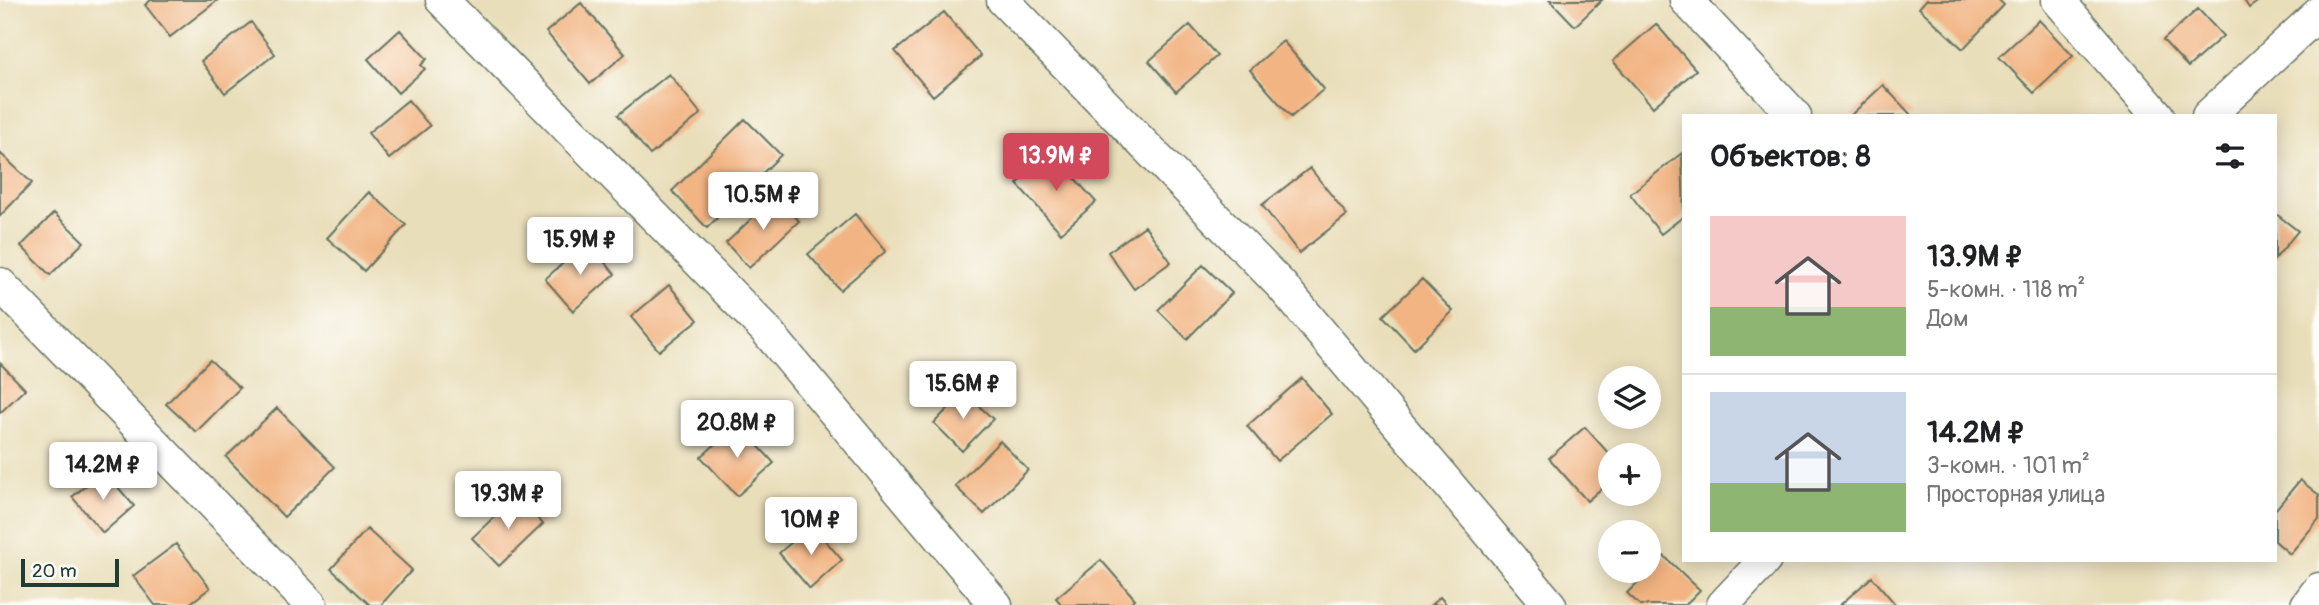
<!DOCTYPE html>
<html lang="ru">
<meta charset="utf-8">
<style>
:root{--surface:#fff;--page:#f2f2f2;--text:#202124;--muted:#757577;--line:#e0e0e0;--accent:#d1495b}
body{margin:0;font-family:Pangolin,sans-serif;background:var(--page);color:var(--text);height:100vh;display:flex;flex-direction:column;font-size:26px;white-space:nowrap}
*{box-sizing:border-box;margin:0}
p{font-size:23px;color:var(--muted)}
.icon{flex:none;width:38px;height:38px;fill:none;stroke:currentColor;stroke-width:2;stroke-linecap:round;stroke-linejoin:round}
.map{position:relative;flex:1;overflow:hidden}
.side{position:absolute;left:1682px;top:114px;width:595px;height:448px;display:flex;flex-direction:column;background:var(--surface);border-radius:0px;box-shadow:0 4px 18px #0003}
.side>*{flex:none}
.tools{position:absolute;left:1598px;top:366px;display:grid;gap:14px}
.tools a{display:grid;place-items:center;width:63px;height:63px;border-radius:50%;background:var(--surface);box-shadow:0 4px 18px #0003;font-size:35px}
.scale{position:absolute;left:21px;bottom:18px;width:98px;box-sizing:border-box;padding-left:7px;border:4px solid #1f3d34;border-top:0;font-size:19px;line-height:24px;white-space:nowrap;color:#1f3d34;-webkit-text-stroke:5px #fdfcf7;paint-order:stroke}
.price{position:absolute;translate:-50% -60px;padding:0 16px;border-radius:7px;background:#fff;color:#222;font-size:23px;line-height:46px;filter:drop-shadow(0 2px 4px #0008)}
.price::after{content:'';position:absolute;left:50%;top:42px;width:21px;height:16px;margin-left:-10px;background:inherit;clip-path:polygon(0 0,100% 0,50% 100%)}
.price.current{background:var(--accent);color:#fff}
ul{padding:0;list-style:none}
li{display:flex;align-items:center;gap:21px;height:175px;padding:0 28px}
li+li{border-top:2px solid var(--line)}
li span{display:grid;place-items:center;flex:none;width:196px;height:140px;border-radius:0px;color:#555}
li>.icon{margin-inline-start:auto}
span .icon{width:84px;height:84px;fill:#fffc;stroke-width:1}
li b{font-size:30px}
h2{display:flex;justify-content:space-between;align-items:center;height:84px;padding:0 28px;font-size:30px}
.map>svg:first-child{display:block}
.building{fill:#f2b482}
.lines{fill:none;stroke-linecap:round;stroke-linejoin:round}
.minor-casing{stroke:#667563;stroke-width:35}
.minor{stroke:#fff;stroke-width:32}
</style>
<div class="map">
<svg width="2319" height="605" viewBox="0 0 2319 605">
<rect width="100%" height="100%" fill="#fdfcf7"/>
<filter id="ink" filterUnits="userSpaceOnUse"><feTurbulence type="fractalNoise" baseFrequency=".0143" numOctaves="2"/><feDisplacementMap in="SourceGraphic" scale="14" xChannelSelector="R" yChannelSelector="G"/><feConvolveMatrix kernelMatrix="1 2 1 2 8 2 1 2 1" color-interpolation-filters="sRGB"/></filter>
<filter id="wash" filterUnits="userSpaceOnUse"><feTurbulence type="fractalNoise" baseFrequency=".00686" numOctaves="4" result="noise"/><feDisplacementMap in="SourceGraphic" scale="28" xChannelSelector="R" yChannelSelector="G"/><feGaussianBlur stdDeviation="1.57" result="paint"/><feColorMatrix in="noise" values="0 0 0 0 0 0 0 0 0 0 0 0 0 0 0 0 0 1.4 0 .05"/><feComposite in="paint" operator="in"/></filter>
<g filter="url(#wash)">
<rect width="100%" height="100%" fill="#e9deba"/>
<g id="blocks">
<path class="building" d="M151,0H218L170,37L145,5Z
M1550,0H1602L1575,26Z
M1926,0H1999L2004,5L1963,49L1919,8Z
M2244,0H2260L2249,8Z
M581,3L625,54L590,84L546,32Z
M2198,9L2223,36L2188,67L2163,40Z
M944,12L981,56L933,96L895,51Z
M2039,20L2073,56L2034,93L1999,57Z
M251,22L275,54L225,93L201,61Z
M1656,24L1696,70L1653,107L1613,61Z
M1190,25L1217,56L1176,92L1149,61Z
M400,30L427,59L421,65L425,69L398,93L368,59Z
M1283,41L1324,89L1291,117L1250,70Z
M669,74L701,114L650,155L618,115Z
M1883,85L1912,116H1850Z
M408,100L430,126L389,159L368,133Z
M745,119L781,155L707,228L672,191Z
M0,153L32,183L0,216Z
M1052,153L1096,202L1061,233L1017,184Z
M1682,153L1684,216L1661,234L1630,194Z
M1310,168L1347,215L1299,253L1262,205Z
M369,192L406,225L364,271L327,238Z
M776,195L799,221L749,268L726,243Z
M54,213L84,242L50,275L21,246Z
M2275,213L2298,231L2275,259Z
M855,214L886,251L840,290L808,254Z
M1145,226L1171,262L1134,289L1108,252Z
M587,242L615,274L573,311L545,279Z
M1203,265L1232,293L1187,339L1158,310Z
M1422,279L1453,311L1414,349L1383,316Z
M669,285L698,320L659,351L631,317Z
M210,360L240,388L196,432L166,404Z
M0,363L25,389L0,413Z
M1302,378L1332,414L1277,461L1247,426Z
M964,392L993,419L962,451L934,423Z
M277,408L335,467L284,517L226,457Z
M738,424L774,463L737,496L701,457Z
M1585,427L1610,455V481L1587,501L1549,458Z
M1000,441L1028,470L984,514L955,486Z
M104,471L134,506L103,533L72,497Z
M2300,480L2319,495V519L2290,554L2275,541V510Z
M516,496L543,524L499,566L472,538Z
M812,525L842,560L810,589L779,553Z
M367,529L412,570L381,605H370L331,569Z
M176,544L210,588L188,605H155L133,576Z
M1664,556L1700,590L1685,605H1640L1627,593Z
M1101,560L1135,599L1128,605H1062L1056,598Z
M1872,577L1896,605H1840Z
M1440,597L1447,605H1431Z"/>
</g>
</g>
<g filter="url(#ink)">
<use href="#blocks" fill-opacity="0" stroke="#667563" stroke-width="2"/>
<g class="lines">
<defs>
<path id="minor" d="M442,0L765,329L996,605
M1003,0L1281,285L1550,605
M1686,0L1795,116
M2058,0L2158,116
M2208,116L2319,13
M0,284L311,605
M1723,605L1765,560
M2307,605L2319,589"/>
</defs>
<use href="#minor" class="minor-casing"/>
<use href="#minor" class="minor"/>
</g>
</g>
</svg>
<div class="tools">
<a><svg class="icon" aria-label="layers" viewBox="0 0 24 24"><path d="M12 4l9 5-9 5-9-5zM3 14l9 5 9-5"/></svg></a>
<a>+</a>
<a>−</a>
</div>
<div class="scale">20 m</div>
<b class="price current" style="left:1056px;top:193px">13.9M ₽</b>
<b class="price" style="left:763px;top:232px">10.5M ₽</b>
<b class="price" style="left:580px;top:277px">15.9M ₽</b>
<b class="price" style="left:963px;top:421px">15.6M ₽</b>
<b class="price" style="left:737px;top:460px">20.8M ₽</b>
<b class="price" style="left:103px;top:502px">14.2M ₽</b>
<b class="price" style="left:508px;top:531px">19.3M ₽</b>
<b class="price" style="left:811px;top:557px">10M ₽</b>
<section class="side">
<h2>Объектов: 8<svg class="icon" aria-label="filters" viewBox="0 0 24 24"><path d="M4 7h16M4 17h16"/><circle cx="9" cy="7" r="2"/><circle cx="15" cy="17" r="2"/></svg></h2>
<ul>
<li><span style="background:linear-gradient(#f6c9c9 65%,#8fb573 0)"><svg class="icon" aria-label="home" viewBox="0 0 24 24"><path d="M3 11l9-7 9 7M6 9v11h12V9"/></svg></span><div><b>13.9M ₽</b><p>5-комн. · 118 m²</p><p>Дом</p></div></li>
<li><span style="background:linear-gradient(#c9d6e8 65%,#8fb573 0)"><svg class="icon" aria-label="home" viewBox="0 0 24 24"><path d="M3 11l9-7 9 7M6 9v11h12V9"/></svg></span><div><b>14.2M ₽</b><p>3-комн. · 101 m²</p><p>Просторная улица</p></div></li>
</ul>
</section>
</div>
